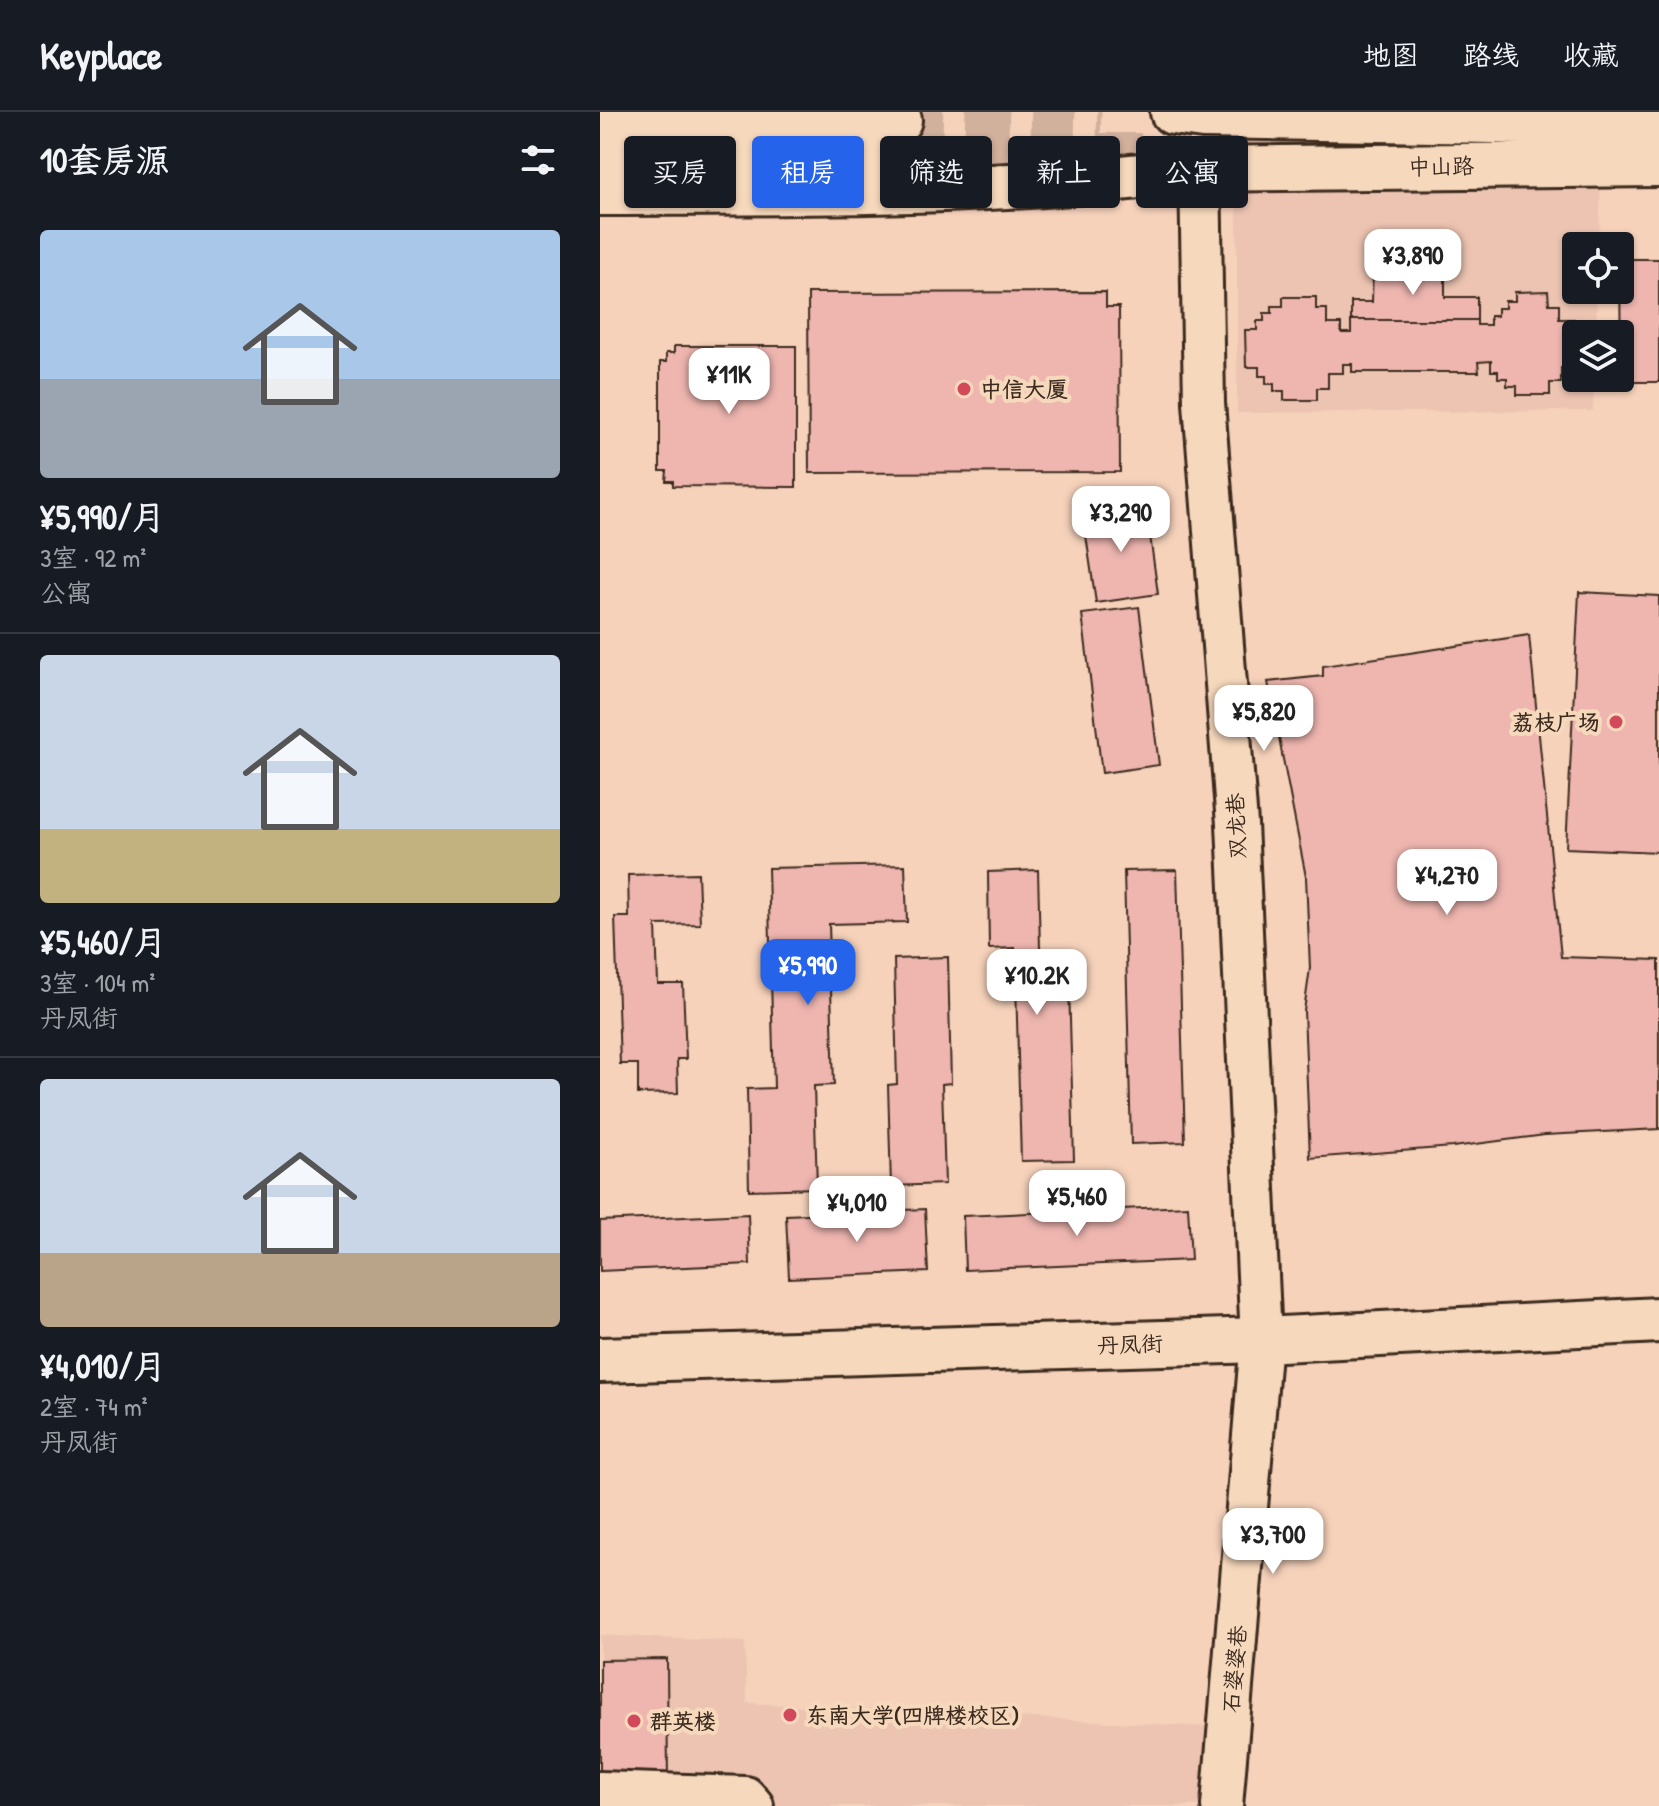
<!DOCTYPE html>
<html lang="zh">
<meta charset="utf-8">
<style>
:root{--surface:#171b24;--page:#20242c;--text:#f1f3f6;--muted:#9ea1a6;--line:#363941;--accent:#2563eb}
body{margin:0;font-family:"Patrick Hand","LXGW WenKai TC",sans-serif;background:var(--page);color:var(--text);height:100vh;display:flex;flex-direction:column;font-size:30px;white-space:nowrap}
*{box-sizing:border-box;margin:0}
p{font-size:26px;color:var(--muted)}
.icon{flex:none;width:44px;height:44px;fill:none;stroke:currentColor;stroke-width:2;stroke-linecap:round;stroke-linejoin:round}
.map{position:relative;flex:1;overflow:hidden}
.drawer{display:flex;flex-direction:column;background:var(--surface);width:600px}
.drawer>*{flex:none}
.hud{position:absolute;left:24px;top:24px;width:760px;height:72px;display:flex;gap:16px}
.fabs{position:absolute;left:962px;top:120px;display:grid;gap:16px}
.fabs a{display:grid;place-items:center;width:72px;height:72px;border-radius:8px;background:var(--surface);box-shadow:0 2px 6px #0004;font-size:40px}
.price{position:absolute;translate:-50% -68px;padding:0 18px;border-radius:16px;background:#fff;color:#222;font-size:26px;line-height:52px;filter:drop-shadow(0 2px 4px #0008)}
.price::after{content:'';position:absolute;left:50%;top:48px;width:24px;height:18px;margin-left:-12px;background:inherit;clip-path:polygon(0 0,100% 0,50% 100%)}
.price.active{background:var(--accent);color:#fff}
ul{padding:0;list-style:none}
li{display:grid;align-content:center;gap:16px;height:424px;padding:0 40px}
li+li{border-top:2px solid var(--line)}
li span{display:grid;place-items:center;height:248px;border-radius:8px;color:#555}
li>.icon{margin-inline-start:auto}
span .icon{width:144px;height:144px;fill:#fffc;stroke-width:1}
li b{font-size:34px}
h2{display:flex;justify-content:space-between;align-items:center;height:96px;padding:0 40px;font-size:34px}
.pill{padding:0 28px;border-radius:8px;background:var(--surface);box-shadow:0 2px 6px #0004;font-size:28px;line-height:72px}
.pill.active{background:var(--accent);color:#fff}
header{display:flex;align-items:center;gap:48px;box-sizing:border-box;height:112px;padding:0 40px;background:var(--surface);border-bottom:2px solid var(--line)}
header strong{font-size:38px}
nav{display:flex;gap:44px;margin-inline-start:auto;font-size:28px}
main{display:flex;flex:1;min-height:0}
.map>svg:first-child{display:block}
.built{fill:#edc4b2}
.building{fill:#efb6b0;stroke:#3b2a1e;stroke-width:2}
.lines{fill:none;stroke-linecap:round;stroke-linejoin:round}
.major-tunnel{stroke:#d1b09c;stroke-width:44;stroke-dasharray:44 22;stroke-linecap:butt}
.minor-casing{stroke:#3b2a1e;stroke-width:46}
.major-casing{stroke:#3b2a1e;stroke-width:50}
.minor{stroke:#f6d8bc;stroke-width:40}
.major{stroke:#f6d8bc;stroke-width:44}
.poi-dot{fill:#d1495b;stroke:#f6d8bc;stroke-width:3}
.labels{text-anchor:middle;dominant-baseline:central;stroke-width:8;stroke-linejoin:round;paint-order:stroke}
.street-label{font-size:22px;fill:#3b2a1e;stroke:#f6d8bc}
.poi-label{font-size:22px;font-weight:bold;fill:#3b2a1e;stroke:#f6d8bc;text-anchor:start}
</style>
<header>
<strong>Keyplace</strong>
<nav><a>地图</a><a>路线</a><a>收藏</a></nav>
</header>
<main>
<section class="drawer">
<h2>10套房源<svg class="icon" aria-label="filters" viewBox="0 0 24 24"><path d="M4 7h16M4 17h16"/><circle cx="9" cy="7" r="2"/><circle cx="15" cy="17" r="2"/></svg></h2>
<ul>
<li><span style="background:linear-gradient(#a9c7e8 60%,#9aa5b1 0)"><svg class="icon" aria-label="home" viewBox="0 0 24 24"><path d="M3 11l9-7 9 7M6 9v11h12V9"/></svg></span><div><b>¥5,990/月</b><p>3室 · 92 m²</p><p>公寓</p></div></li>
<li><span style="background:linear-gradient(#c9d6e8 70%,#c2b280 0)"><svg class="icon" aria-label="home" viewBox="0 0 24 24"><path d="M3 11l9-7 9 7M6 9v11h12V9"/></svg></span><div><b>¥5,460/月</b><p>3室 · 104 m²</p><p>丹凤街</p></div></li>
<li><span style="background:linear-gradient(#c9d6e8 70%,#b9a48a 0)"><svg class="icon" aria-label="home" viewBox="0 0 24 24"><path d="M3 11l9-7 9 7M6 9v11h12V9"/></svg></span><div><b>¥4,010/月</b><p>2室 · 74 m²</p><p>丹凤街</p></div></li>
</ul>
</section>
<div class="map">
<svg width="1059" height="1694" viewBox="0 0 1059 1694">
<rect width="100%" height="100%" fill="#f6d2bb"/>
<filter id="ink" filterUnits="userSpaceOnUse"><feTurbulence type="fractalNoise" baseFrequency=".0125" numOctaves="2"/><feDisplacementMap in="SourceGraphic" scale="16" xChannelSelector="R" yChannelSelector="G"/><feConvolveMatrix kernelMatrix="1 2 1 2 8 2 1 2 1" color-interpolation-filters="sRGB"/></filter>
<g filter="url(#ink)">
<path class="built" d="M637,0H1003L999,134H976V178H997L996,222H976V266H994L993,299L637,301Z
M0,1523L145,1530L147,1591L612,1615L605,1694H0Z"/>
<path class="building" d="M1020,147H1059V270H1021Z
M773,154H845V185H877V208H751V190H772Z
M948,179L949,192H959V207H974V215H984V222H976L975,255L961,256V271H950V283H917V274H907V266H898V259H891V249L878,250L879,260H752V252H743V261H728V276H717V288H684V279H674V272H666V264H659V255H646L645,218H657V209H664V201H672V194H683V185H716V197H727V212H741V221H751V208H877V213H890V204H897V196H905V189H915V180Z
M506,180V195H519L520,360L209,361L208,181Z
M74,234H196V375L73,374V369H66L67,359H60V250H66V241H74Z
M546,394L558,482L496,491L483,403Z
M979,480L1059,484V740L966,736Z
M539,495L559,653L502,661L482,502Z
M929,523L961,845L1059,848V1017L945,1023L853,1035L710,1046L704,899L710,856L706,765L668,570L723,564V554Z
M305,753L307,810L229,812L234,973L214,974L217,1076L149,1078L147,977L174,976L168,756Z
M438,758L440,837H468L474,1048L421,1049L415,836L389,837L388,760Z
M577,758L585,1030L531,1032L524,759Z
M98,761L100,812L56,813L58,872H83L86,947H77L78,981L38,982V952H20L15,805H29L28,763Z
M348,845L351,971L342,972L345,1072L291,1074L288,973L297,972L294,847Z
M588,1094L591,1148L365,1158L363,1104Z
M325,1097L328,1160L189,1166L186,1103Z
M148,1102L150,1152L0,1159V1109Z
M67,1547L68,1672L0,1669V1548Z"/>
<g class="lines">
<path class="major-tunnel" d="M299,8L501,14
M299,43H589"/>
<defs>
<path id="minor" d="M600,57L604,291L637,712L661,1228L622,1694
M0,1680L145,1685L153,1694"/>
<path id="major" d="M573,0L603,4L1059,12
M0,2L299,8
M0,43H299
M0,81C200,80 402,83 600,57L1059,52
M0,1248L661,1228L1059,1208"/>
</defs>
<use href="#minor" class="minor-casing"/>
<use href="#major" class="major-casing"/>
<use href="#minor" class="minor"/>
<use href="#major" class="major"/>
</g>
</g>
<g class="poi-dot">
<circle cx="364" cy="277" r="8"/>
<circle cx="1016" cy="610" r="8"/>
<circle cx="190" cy="1603" r="8"/>
<circle cx="34" cy="1609" r="8"/>
</g>
<g class="labels">
<g class="street-label">
<text transform="translate(841 54) rotate(-1)">中山路</text>
<text transform="translate(636 714) rotate(-93)">双龙巷</text>
<text transform="translate(530 1232) rotate(-2)">丹凤街</text>
<text transform="translate(634 1557) rotate(-85)">石婆婆巷</text>
</g>
<g class="poi-label">
<text x="380" y="277">中信大厦</text>
<text x="1000" y="610" text-anchor="end">荔枝广场</text>
<text x="206" y="1603">东南大学(四牌楼校区)</text>
<text x="50" y="1609">群英楼</text>
</g>
</g>
</svg>
<div class="fabs">
<a><svg class="icon" aria-label="locate" viewBox="0 0 24 24"><circle cx="12" cy="12" r="6"/><path d="M12 2v4M12 18v4M2 12h4M18 12h4"/></svg></a>
<a><svg class="icon" aria-label="layers" viewBox="0 0 24 24"><path d="M12 4l9 5-9 5-9-5zM3 14l9 5 9-5"/></svg></a>
</div>
<b class="price" style="left:813px;top:185px">¥3,890</b>
<b class="price" style="left:129px;top:304px">¥11K</b>
<b class="price" style="left:521px;top:442px">¥3,290</b>
<b class="price" style="left:664px;top:641px">¥5,820</b>
<b class="price" style="left:847px;top:805px">¥4,270</b>
<b class="price active" style="left:208px;top:895px">¥5,990</b>
<b class="price" style="left:437px;top:905px">¥10.2K</b>
<b class="price" style="left:477px;top:1126px">¥5,460</b>
<b class="price" style="left:257px;top:1132px">¥4,010</b>
<b class="price" style="left:673px;top:1464px">¥3,700</b>
<div class="hud">
<a class="pill">买房</a>
<a class="pill active">租房</a>
<a class="pill">筛选</a>
<a class="pill">新上</a>
<a class="pill">公寓</a>
</div>
</div>
</main>
